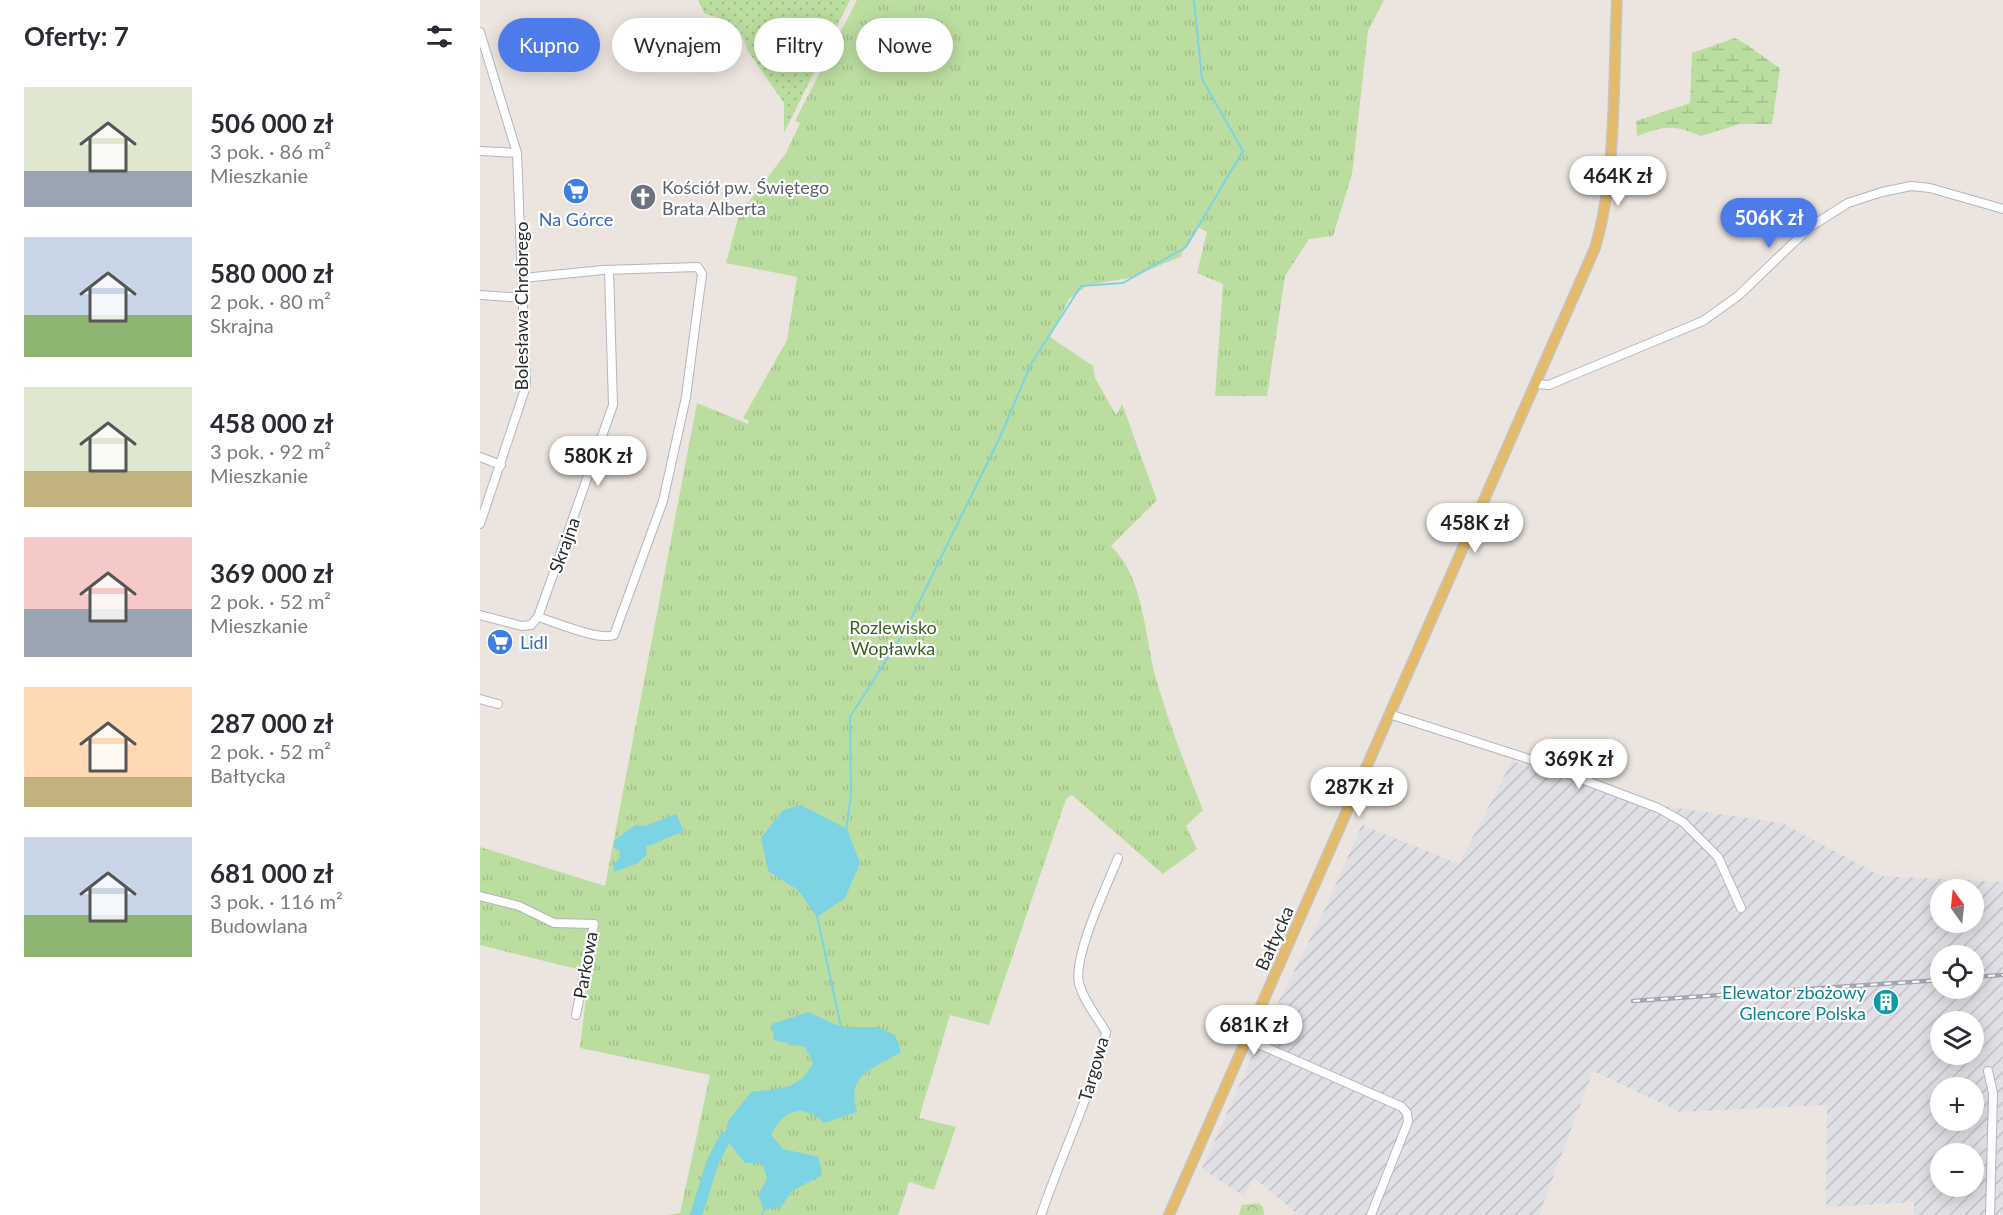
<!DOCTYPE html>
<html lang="pl">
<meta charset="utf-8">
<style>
:root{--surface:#fff;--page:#f2f2f3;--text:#2b2b33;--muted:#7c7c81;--accent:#4e7bea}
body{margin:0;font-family:Lato,sans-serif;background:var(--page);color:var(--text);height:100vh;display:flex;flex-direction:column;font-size:22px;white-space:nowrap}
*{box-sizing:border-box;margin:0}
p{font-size:20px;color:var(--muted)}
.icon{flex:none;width:33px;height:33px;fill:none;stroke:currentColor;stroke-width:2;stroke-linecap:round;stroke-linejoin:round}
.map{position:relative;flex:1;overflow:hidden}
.panel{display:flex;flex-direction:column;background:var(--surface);width:480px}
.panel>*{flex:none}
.guide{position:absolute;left:18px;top:18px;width:570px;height:54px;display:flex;gap:12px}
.needle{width:39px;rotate:345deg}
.controls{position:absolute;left:1450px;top:879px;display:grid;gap:12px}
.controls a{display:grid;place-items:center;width:54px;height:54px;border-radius:50%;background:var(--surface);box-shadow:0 3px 15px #0003;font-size:30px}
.price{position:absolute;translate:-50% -51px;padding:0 14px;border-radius:21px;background:#fff;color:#222;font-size:20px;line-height:39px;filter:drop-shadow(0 2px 3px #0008)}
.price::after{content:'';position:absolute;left:50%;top:36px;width:18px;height:14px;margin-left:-9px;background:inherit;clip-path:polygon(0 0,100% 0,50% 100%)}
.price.current{background:var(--accent);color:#fff}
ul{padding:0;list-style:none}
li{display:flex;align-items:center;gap:18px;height:150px;padding:0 24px}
li span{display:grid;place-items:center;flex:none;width:168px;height:120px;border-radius:0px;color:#555}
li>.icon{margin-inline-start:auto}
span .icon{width:72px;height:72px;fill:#fffc;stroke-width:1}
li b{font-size:26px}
h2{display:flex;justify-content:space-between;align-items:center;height:72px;padding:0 24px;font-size:26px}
.tag{padding:0 21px;border-radius:27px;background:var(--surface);box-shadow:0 3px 15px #0003;font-size:21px;line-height:54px}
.tag.current{background:var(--accent);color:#fff}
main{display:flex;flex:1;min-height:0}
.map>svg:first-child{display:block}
.industrial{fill:url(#industrial-furrows);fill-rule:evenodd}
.grass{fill:url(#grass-dots)}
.forest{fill:url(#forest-crowns)}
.wetland{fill:url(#wetland-marsh)}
.park{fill:url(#park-tufts)}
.water{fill:#7cd3e4}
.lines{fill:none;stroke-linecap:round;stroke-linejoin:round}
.stream{stroke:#7cd3e4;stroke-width:2}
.river{stroke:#7cd3e4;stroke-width:12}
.minor-casing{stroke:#b2b5bd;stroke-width:10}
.major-casing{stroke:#c4c4c4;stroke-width:12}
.minor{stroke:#fff;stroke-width:8}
.major{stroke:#e4bb6b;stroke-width:9}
.rail-casing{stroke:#a2a6b4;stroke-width:4.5}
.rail{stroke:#fff;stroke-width:2;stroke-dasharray:7;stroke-linecap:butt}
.labels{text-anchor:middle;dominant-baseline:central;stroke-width:4.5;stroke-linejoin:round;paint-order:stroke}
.worship-label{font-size:18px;fill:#5b616d;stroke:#fff;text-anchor:start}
.shop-label{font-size:18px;fill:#366cbe;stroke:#fff}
.street-label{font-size:18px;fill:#2b2b2b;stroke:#fff}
.park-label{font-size:18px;fill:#366321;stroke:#fff}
.culture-label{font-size:18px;fill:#0d838f;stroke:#fff;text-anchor:end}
</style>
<main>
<section class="panel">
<h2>Oferty: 7<svg class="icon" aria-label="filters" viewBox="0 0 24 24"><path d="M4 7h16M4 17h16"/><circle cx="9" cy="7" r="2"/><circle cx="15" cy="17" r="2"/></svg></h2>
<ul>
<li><span style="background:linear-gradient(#dfe7d0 70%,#9aa5b1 0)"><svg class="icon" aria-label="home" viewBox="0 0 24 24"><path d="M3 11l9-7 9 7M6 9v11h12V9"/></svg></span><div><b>506 000 zł</b><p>3 pok. · 86 m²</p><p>Mieszkanie</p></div></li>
<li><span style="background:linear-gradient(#c9d6e8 65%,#8fb573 0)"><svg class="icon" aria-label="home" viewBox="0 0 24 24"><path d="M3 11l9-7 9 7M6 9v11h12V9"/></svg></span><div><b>580 000 zł</b><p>2 pok. · 80 m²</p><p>Skrajna</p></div></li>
<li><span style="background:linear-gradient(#dfe7d0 70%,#c2b280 0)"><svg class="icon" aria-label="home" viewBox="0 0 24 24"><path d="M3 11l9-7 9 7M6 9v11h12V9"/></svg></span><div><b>458 000 zł</b><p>3 pok. · 92 m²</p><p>Mieszkanie</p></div></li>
<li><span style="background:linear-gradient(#f6c9c9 60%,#9aa5b1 0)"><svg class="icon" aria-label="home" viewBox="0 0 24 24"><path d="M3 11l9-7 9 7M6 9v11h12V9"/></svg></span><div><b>369 000 zł</b><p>2 pok. · 52 m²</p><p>Mieszkanie</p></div></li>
<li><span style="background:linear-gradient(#ffd9b3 75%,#c2b280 0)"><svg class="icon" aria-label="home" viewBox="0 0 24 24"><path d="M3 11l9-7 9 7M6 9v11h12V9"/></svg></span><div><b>287 000 zł</b><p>2 pok. · 52 m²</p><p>Bałtycka</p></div></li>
<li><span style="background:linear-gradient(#c9d6e8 65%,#8fb573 0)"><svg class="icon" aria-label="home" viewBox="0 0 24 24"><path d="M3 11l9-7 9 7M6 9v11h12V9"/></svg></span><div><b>681 000 zł</b><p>3 pok. · 116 m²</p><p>Budowlana</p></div></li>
</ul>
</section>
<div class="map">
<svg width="1523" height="1215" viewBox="0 0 1523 1215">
<defs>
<pattern id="industrial-furrows" width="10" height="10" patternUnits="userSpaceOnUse" patternTransform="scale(1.5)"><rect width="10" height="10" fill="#e0dfe5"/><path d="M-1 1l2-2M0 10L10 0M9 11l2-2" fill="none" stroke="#c0c0c5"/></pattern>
<pattern id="grass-dots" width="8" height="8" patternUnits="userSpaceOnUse" patternTransform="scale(1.5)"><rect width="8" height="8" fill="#bcdda0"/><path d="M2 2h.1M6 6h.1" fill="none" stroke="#a2be8a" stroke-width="1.8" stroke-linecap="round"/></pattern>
<pattern id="forest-crowns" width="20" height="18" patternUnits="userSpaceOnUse" patternTransform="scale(1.5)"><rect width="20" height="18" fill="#bcdda0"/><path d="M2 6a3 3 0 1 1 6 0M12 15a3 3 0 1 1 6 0" fill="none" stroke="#a2be8a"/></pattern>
<pattern id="wetland-marsh" width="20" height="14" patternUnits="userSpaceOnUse" patternTransform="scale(1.5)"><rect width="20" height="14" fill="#bcdda0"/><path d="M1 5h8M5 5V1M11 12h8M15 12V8" fill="none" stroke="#a2be8a"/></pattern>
<pattern id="park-tufts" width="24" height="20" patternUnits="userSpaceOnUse" patternTransform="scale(1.5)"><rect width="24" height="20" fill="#bcdda0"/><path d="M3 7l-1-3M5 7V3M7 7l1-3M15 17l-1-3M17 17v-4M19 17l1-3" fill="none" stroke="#a2be8a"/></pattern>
</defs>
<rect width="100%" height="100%" fill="#ece5df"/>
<path class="industrial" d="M1032,761L1155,802L1302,823L1401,876L1523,882V1215H1434V1202L1346,1207L1347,1105L1200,1112L1113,1071L1059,1215H819L774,1178L764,1196L722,1169L778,1043L844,911L882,825L979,864ZM1461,890H1494V922H1461ZM1461,956H1494V988H1461ZM1461,1022H1494V1054H1461ZM1461,1088H1494V1120H1461ZM1461,1154H1494V1186H1461Z"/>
<path class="grass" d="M218,0H370L304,133V103L268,51L260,31L247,21L224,13Z"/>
<path class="forest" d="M778,1203L783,1207L784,1215H759L762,1205Z"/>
<path class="wetland" d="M1255,38C1271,46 1284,58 1300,68L1292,124H1260L1221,136C1192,124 1185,126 1157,136L1156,121L1210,103L1212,53Z"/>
<path class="park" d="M377,0H904L888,31L872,174L853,236L829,239L805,276L787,396H735L743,284L717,273L727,232L718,227L700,257L649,278L608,285L589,299L570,337L613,366L615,378L636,415L642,404L677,500L631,546C665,579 664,636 676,679C689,724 706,767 723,810L706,826L717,849L683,874L592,795L586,799L509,1025L470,1015L439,1118L476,1127L454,1190L429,1182L418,1215H187L200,1213L230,1075L100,1048L109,972L0,945V847L125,886L217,403L268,424L269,421L263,418L307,340L317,277L246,263L259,215L306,153L320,123L315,121Z"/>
<path class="water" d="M321,805L367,829L380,863L365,898L337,917L318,890L288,871L281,838L303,810Z
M196,814L204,831L166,847L167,854L158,863L134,872L133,864L140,858L139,850L134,848V841L155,825L165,826Z
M328,1012L361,1027H397L415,1035L421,1052C392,1070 366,1073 377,1112L344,1123C323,1103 303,1109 291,1135L303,1149L339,1157L342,1175L312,1191L301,1207L284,1210L278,1195L287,1179L282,1163H265L245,1138L248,1121L271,1092C301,1088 318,1091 333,1063L325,1047L294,1040L292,1024Z"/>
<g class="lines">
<path class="stream" d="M366,831L371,795L370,717L425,631L520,437L552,362L601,286L643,283L706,247L763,151L722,79L714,0
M337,916L361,1027
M282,1215L285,1207"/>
<path class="river" d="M216,1215L233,1161L245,1138"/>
<defs>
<path id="minor" d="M0,32L37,153L46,386L0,524
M0,151L37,153
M43,278L123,270L218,267L222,274L206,397L183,501L134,635C119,641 75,622 58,617
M0,295L44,298
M1056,384L1069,385L1223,321L1258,296L1330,227L1368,203L1402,192L1431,186L1450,188L1523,209
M0,457L21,465
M0,615L42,626L51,625L58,617L133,405L129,270
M0,699L18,704
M909,714L1046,758L1178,808L1203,822L1238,857L1261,908
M0,896L39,906L74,923L114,924L96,1015
M767,1039L922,1107L927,1113L928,1122L891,1215
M1508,1071L1513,1093L1510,1215
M561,1215C581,1156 609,1099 625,1038L626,1032C617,1017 603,1000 599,983C593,955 627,886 638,858"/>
<path id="major" d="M689,1215L1115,248C1137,175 1133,77 1137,0"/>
</defs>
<use href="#minor" class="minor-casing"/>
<use href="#major" class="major-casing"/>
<use href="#minor" class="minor"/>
<use href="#major" class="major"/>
<defs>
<path id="rail" d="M1494,977L1523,975
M1153,1001L1461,980"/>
</defs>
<use href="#rail" class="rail-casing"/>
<use href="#rail" class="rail"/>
</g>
<defs>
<symbol id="supermarket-disc" viewBox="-11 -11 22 22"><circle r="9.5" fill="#3f7fe0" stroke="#fff"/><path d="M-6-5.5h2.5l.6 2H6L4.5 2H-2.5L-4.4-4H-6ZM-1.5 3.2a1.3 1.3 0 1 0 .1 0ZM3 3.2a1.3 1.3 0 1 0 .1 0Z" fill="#fff"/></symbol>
<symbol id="church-disc" viewBox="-11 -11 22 22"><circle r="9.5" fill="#6b7280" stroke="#fff"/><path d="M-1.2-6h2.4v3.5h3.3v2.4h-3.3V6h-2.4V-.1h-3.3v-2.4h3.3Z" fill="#fff"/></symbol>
<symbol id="building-disc" viewBox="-11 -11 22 22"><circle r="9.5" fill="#0f9aa8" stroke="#fff"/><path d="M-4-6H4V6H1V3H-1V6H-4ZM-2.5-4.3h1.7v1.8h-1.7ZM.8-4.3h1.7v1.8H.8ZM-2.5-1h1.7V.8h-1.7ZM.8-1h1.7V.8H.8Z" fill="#fff"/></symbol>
</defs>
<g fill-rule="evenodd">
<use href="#supermarket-disc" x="81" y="176" width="30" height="30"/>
<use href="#church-disc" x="148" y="182" width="30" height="30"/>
<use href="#supermarket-disc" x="5" y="627" width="30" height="30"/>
<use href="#building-disc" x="1391" y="987" width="30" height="30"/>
</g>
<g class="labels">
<g class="worship-label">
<text x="182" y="187">Kościół pw. Świętego<tspan x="182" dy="21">Brata Alberta</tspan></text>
</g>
<g class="shop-label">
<text x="96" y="219">Na Górce</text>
<text x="40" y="642" text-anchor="start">Lidl</text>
</g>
<g class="street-label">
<text transform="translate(41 306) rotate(-90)">Bolesława Chrobrego</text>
<text transform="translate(84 545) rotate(-70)">Skrajna</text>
<text transform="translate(794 938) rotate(-66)">Bałtycka</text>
<text transform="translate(105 965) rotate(-80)">Parkowa</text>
<text transform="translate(613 1069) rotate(-74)">Targowa</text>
</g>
<g class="park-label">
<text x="413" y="627">Rozlewisko<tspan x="413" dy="21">Wopławka</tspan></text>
</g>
<g class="culture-label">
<text x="1386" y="992">Elewator zbożowy<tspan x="1386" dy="21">Glencore Polska</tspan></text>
</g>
</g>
</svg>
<div class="controls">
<a><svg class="needle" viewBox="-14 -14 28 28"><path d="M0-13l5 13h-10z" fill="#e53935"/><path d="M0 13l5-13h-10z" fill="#7c7c81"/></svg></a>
<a><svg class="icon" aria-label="locate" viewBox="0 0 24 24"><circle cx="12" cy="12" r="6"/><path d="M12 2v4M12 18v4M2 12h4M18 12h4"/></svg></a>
<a><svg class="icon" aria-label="layers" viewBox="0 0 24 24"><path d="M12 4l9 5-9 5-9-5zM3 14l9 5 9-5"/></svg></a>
<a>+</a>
<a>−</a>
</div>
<b class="price" style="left:1138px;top:207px">464K zł</b>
<b class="price current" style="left:1289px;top:249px">506K zł</b>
<b class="price" style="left:118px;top:487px">580K zł</b>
<b class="price" style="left:995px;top:554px">458K zł</b>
<b class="price" style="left:1099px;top:790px">369K zł</b>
<b class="price" style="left:879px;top:818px">287K zł</b>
<b class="price" style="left:774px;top:1056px">681K zł</b>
<div class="guide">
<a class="tag current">Kupno</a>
<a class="tag">Wynajem</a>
<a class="tag">Filtry</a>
<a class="tag">Nowe</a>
</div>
</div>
</main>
